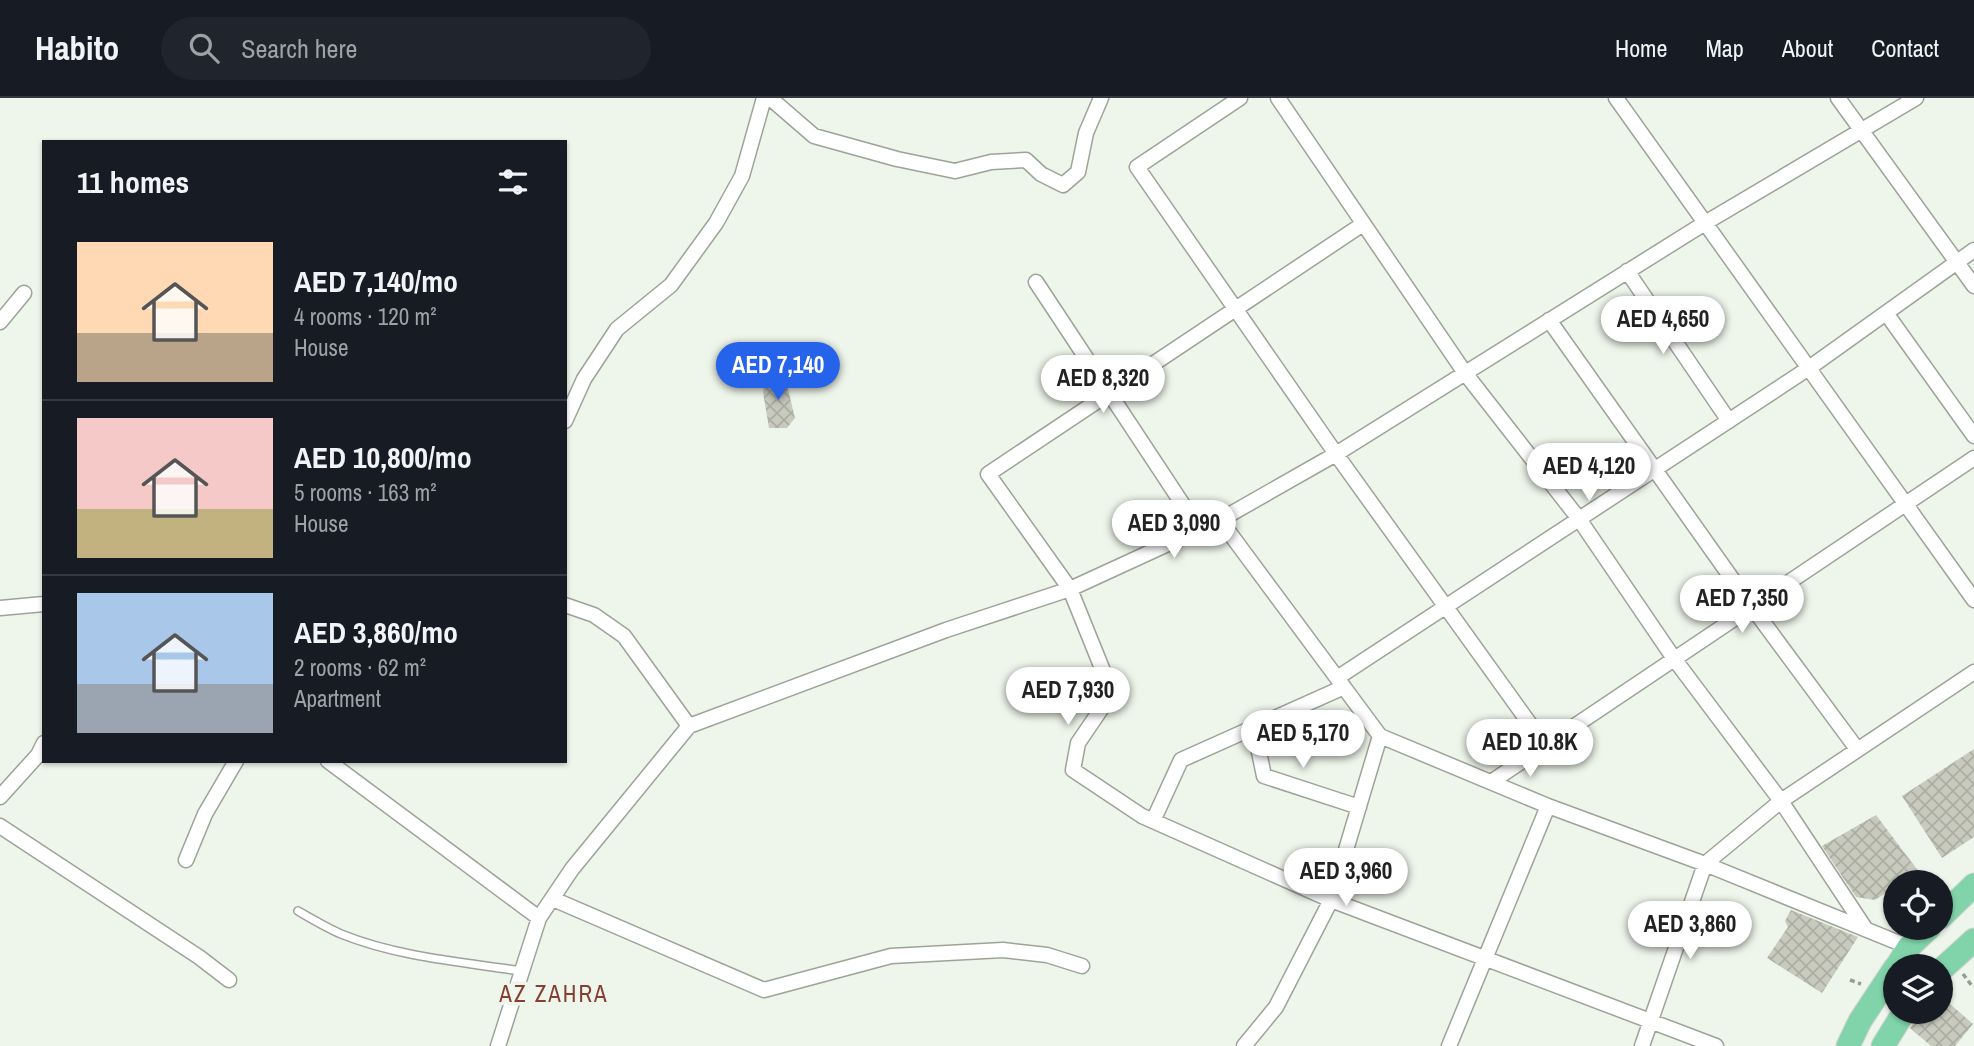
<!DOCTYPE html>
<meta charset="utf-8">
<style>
:root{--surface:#171b24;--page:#20242c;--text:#f1f3f6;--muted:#9ea1a6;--line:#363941;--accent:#2563eb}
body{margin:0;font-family:"Archivo Narrow",sans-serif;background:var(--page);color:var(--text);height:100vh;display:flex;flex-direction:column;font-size:26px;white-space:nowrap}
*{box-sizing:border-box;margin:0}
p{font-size:23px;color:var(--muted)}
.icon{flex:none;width:38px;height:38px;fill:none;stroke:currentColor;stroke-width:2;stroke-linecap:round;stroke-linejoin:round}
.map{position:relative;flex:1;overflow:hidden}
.panel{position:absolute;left:42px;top:42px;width:525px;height:623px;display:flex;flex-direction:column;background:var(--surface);border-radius:0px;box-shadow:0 2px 5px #0004}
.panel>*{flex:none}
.tools{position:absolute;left:1883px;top:772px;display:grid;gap:14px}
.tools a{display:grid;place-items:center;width:70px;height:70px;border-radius:50%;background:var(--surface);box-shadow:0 2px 5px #0004;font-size:35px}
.price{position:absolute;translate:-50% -60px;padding:0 16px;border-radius:24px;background:#fff;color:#222;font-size:23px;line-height:46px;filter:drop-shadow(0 2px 4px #0008)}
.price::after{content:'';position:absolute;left:50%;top:42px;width:21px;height:16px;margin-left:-10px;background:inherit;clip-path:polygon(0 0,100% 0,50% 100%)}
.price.on{background:var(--accent);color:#fff}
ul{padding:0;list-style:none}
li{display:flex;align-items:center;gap:21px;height:175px;padding:0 35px}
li+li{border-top:2px solid var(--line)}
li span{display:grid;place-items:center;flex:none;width:196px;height:140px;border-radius:0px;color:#555}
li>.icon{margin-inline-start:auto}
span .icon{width:84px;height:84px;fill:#fffc;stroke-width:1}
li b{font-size:30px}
h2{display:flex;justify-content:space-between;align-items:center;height:84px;padding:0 35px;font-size:30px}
header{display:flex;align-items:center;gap:42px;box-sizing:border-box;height:98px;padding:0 35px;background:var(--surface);border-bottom:2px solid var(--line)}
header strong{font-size:33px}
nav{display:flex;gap:38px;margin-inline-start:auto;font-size:24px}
.search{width:490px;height:63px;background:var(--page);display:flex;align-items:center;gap:18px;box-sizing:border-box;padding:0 24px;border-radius:38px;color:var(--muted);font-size:26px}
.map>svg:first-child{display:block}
.building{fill:url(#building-cross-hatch)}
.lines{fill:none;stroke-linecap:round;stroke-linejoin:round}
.lane-casing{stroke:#9da399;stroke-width:10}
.street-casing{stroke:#9da399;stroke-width:17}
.primary-casing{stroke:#d1d2d1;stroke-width:25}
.path{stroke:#979c94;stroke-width:3.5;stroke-dasharray:5 3.5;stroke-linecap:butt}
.lane{stroke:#fff;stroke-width:7}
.street{stroke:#fff;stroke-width:14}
.primary{stroke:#81d4a9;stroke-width:23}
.labels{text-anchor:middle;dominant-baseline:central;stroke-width:7;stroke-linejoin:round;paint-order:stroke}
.neighbourhood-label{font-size:23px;letter-spacing:2px;fill:#853e33;stroke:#eef5ea}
</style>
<header>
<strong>Habito</strong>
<div class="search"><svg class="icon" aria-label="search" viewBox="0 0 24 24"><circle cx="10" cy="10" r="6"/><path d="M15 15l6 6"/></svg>Search here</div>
<nav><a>Home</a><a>Map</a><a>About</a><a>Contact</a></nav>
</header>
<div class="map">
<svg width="1974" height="948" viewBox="0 0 1974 948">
<defs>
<pattern id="building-cross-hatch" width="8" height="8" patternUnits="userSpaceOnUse" patternTransform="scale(1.75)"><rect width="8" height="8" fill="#c8cabe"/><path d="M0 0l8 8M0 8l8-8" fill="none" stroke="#acaea3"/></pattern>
</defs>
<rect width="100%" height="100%" fill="#eef5ea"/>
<path class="building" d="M774,273L786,283L795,320L787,330H769L763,294L766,278Z
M1974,651V739L1942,760L1902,698Z
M1876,717L1919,774L1903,784H1895V789L1875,802L1856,799L1822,748Z
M1791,812L1858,839L1822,895L1767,860L1788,829L1785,823Z
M1941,898L1973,926L1955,948H1931L1910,930L1921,914H1941Z"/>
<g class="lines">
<defs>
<path id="lane" d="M298,813C312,821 327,830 341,836C398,859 462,864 521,873"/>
<path id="street" d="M770,0L814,38L897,61L955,73L991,64L1026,62L1041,76L1063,87L1078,74L1086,35L1101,0
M1240,0L1137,69L1336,356L1545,647
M1278,0L1465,275L1579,421L1675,562L1781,703L1865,830
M1616,0L1974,502
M1838,0L1974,188
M1363,126L988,376L1070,491L1112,595L1078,645L1073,672L1142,718L1331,802L1716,948
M1627,173L1729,323
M1036,184L1199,431
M1886,215L1974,338
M1549,222L1752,509L1857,651
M0,224L24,195
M565,323L584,281L617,231L671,187L716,125L742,78L764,0
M1220,422L1380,638L1548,708L1705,766L1909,849
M565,507L594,517L624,538L689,628
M0,510L44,506
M1337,580L1809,270L1974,152
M1254,630L1264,678L1359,709
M328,663L539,820
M1491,684L1974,360
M0,699L38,657L44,645
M1153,723L1181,662L1344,589
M0,728L199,859L229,882
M186,762L205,716L236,663
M553,801L764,892L891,858L1003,852L1047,857L1082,868
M498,948L539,820L572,771L689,628L946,532L1070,491L1220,422L1336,356L1705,125L1916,0
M1244,948L1276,909L1331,802L1380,638
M1449,948L1548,708
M1642,948L1705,766L1781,703L1974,574"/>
<path id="primary" d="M1941,819L1974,787
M1897,868L1909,849L1929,830
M1941,872L1974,842
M1848,948L1860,923L1895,870
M1883,948L1904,914"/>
</defs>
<use href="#lane" class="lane-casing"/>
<use href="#street" class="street-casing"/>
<use href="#primary" class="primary-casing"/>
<path class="path" d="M1963,876L1972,888
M1850,882L1861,886"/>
<use href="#lane" class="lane"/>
<use href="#street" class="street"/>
<use href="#primary" class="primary"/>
</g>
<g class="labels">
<g class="neighbourhood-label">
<text x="554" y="895">AZ ZAHRA</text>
</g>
</g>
</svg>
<div class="tools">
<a><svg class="icon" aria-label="locate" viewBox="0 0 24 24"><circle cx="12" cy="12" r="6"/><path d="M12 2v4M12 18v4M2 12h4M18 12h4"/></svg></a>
<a><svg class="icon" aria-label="layers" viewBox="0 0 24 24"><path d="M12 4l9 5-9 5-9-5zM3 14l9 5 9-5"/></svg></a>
</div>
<b class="price" style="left:1663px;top:258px">AED 4,650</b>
<b class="price on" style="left:778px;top:304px">AED 7,140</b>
<b class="price" style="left:1103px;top:317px">AED 8,320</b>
<b class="price" style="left:1589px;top:405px">AED 4,120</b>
<b class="price" style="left:1174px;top:462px">AED 3,090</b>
<b class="price" style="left:1742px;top:537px">AED 7,350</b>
<b class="price" style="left:1068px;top:629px">AED 7,930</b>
<b class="price" style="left:1303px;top:672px">AED 5,170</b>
<b class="price" style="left:1530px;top:681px">AED 10.8K</b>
<b class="price" style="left:1346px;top:810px">AED 3,960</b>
<b class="price" style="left:1690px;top:863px">AED 3,860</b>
<section class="panel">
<h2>11 homes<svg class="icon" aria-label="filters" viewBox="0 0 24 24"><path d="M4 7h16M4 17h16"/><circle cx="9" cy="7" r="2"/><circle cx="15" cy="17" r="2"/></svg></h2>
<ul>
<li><span style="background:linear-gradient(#ffd9b3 65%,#b9a48a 0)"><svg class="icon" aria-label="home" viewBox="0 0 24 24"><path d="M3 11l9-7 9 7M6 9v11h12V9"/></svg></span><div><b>AED 7,140/mo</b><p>4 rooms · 120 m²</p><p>House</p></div></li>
<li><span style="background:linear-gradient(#f6c9c9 65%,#c2b280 0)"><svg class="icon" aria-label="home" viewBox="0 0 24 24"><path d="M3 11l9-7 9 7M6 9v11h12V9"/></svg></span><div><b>AED 10,800/mo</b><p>5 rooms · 163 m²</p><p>House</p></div></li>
<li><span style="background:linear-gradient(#a9c7e8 65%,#9aa5b1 0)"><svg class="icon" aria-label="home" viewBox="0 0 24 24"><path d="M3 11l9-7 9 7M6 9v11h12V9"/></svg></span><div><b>AED 3,860/mo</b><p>2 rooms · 62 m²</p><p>Apartment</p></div></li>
</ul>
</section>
</div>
